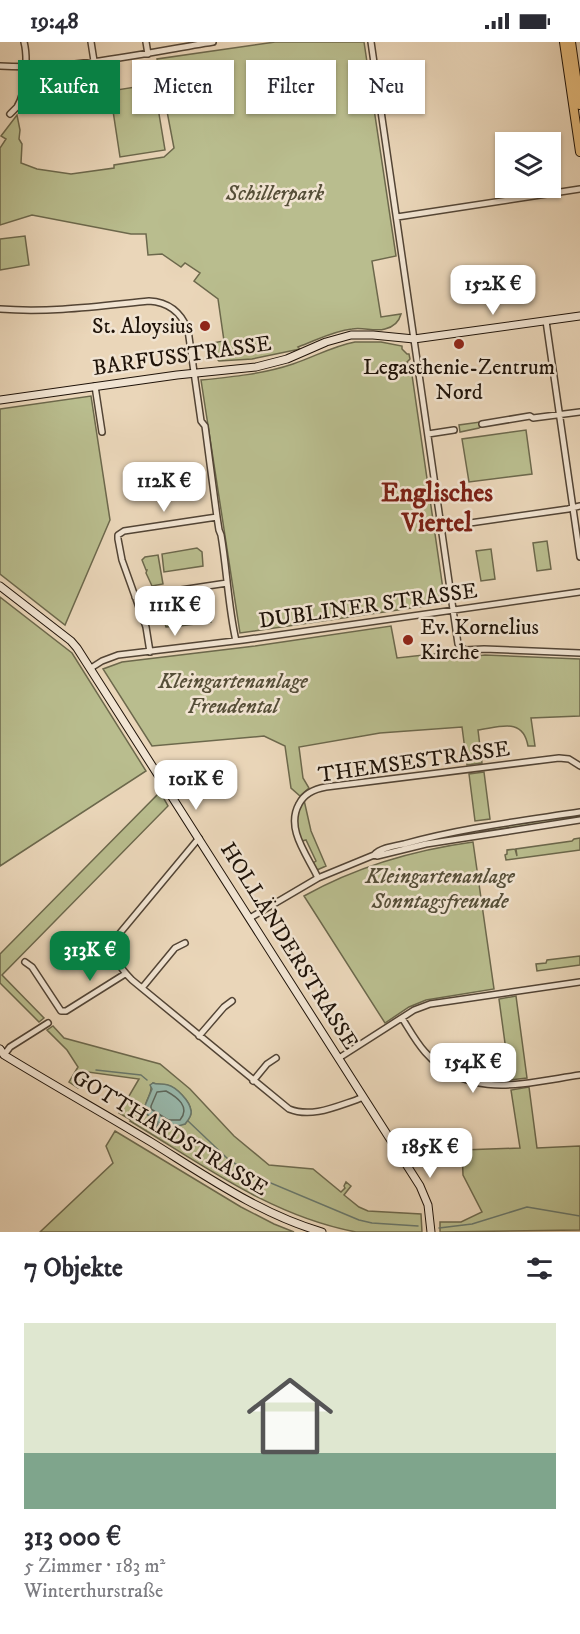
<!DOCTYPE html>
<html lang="de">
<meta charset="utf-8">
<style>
:root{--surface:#fff;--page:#f2f2f3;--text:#2b2b33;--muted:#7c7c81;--accent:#0b8043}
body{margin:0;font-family:"IM FELL DW Pica",serif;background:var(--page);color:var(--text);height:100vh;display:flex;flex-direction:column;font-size:22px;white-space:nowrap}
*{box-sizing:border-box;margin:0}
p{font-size:20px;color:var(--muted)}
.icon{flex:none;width:33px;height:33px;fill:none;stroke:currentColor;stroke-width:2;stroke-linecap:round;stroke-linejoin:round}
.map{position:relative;height:1190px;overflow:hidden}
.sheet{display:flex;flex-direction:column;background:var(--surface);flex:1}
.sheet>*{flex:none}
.banner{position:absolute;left:18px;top:18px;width:544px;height:54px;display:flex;gap:12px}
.fabs{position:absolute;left:495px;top:90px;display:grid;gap:12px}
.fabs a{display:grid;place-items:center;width:66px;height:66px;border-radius:0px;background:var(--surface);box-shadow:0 2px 4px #0004;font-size:30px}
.price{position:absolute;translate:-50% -51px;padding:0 14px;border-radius:12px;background:#fff;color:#222;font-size:20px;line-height:39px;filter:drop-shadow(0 2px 3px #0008)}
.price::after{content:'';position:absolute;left:50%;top:36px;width:18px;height:14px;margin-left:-9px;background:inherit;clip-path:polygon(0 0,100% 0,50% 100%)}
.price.on{background:var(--accent);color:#fff}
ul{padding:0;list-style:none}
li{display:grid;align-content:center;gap:12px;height:318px;padding:0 24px}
li span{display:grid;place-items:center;height:186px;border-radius:0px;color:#555}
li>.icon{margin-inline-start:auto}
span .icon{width:108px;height:108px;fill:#fffc;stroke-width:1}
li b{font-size:26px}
h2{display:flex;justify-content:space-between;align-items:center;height:72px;padding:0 24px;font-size:26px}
.chip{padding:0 21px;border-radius:0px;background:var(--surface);box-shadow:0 2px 4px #0004;font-size:21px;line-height:54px}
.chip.on{background:var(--accent);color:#fff}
.status{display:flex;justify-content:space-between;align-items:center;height:42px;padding:0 30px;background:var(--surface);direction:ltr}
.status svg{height:16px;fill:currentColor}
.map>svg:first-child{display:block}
.green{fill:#b9bd8e;stroke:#6c684c;stroke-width:1.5;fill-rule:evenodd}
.water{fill:#98b9ad;stroke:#68776b;stroke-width:1.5}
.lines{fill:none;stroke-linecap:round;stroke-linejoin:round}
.shore{stroke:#5c665b;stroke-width:1.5}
.stream{stroke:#68776b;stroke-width:1.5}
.street-casing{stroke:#524435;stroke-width:8}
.secondary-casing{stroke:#1f1309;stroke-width:9}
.primary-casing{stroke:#1f1309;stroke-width:10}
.street{stroke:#f1e4d2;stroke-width:5}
.secondary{stroke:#f1e4d2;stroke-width:7}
.primary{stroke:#e5bb7c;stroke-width:8}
.poi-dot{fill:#8f2418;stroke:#f1e4d2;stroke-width:2}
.labels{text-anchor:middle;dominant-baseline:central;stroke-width:5;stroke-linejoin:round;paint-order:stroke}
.park-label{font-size:22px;font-style:italic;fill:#554e38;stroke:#f1e4d2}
.poi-label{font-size:22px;fill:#1f1309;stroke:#f1e4d2;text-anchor:end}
.street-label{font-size:22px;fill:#1f1309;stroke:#f1e4d2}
.quarter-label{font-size:26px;font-weight:bold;fill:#7a1f14;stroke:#f1e4d2}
</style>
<div class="status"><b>19:48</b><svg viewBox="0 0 49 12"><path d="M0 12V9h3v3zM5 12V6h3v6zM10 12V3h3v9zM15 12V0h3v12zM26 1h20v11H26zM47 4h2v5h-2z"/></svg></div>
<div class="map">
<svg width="580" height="1190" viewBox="0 0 580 1190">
<rect width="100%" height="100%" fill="#ead6b9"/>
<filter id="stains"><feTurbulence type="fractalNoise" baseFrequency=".00333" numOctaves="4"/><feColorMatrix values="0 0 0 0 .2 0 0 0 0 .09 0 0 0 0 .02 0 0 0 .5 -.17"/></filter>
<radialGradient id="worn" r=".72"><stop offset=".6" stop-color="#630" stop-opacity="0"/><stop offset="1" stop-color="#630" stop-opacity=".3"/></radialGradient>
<path class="green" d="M275,0H364L396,214L372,219L381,275L401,272C399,280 393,285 385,287C375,290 363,285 352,287C333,289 317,298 298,305L300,307L252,317L219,319L214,314L212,301L224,299L218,257L194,239L200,231L185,221L181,225L162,212L148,213L146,192H131L32,173L0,183V106L6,97L1,94L17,73L20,88L19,97L22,102L21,121L37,127L71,132L114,126V123L164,115L174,106L157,17Z
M154,42L165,108L120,115L110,49Z
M25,194L29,223L0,228V197Z
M355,300H381L402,304V307L407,312H409L410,317L407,320L411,326L445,561L240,591L201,338C232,335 263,332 293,322C314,315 333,304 355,300Z
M91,354L110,478L65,583L0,532V367Z
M480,380V385L479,386L460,390L459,383Z
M526,388L532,432L469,440L462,397Z
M547,499L551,527L537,529L533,501Z
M197,506L202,510L203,524L164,530L162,512Z
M491,507L495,537L481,539L476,509Z
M158,513L163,542L152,544L146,531L147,528H146L142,518L145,515Z
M0,555L72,611L146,729L0,824Z
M209,563L212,577L211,580L180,584L178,568Z
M175,569L177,584L166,585L162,571Z
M391,584L397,616L451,610L459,616L485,613L580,617V674L531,676L535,704H528C523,675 500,685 478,688L482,721L467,723L462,685L380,691L299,705L303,736L309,746L300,754L291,746L285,704L264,694L152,704L103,627L122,620L255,604Z
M484,730L490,777L475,779L469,732Z
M160,750L168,764L2,933L44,976L39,980L0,941V912Z
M304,758L311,789L326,824L317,828L313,821L316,819L306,798L302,799C295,784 295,773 304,758Z
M580,772V776L489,789L488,786Z
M580,796V808L506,818L505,813L507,812V808L515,807L517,814L516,807L572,799L574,797Z
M473,800L494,947L426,958L409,965L385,981L304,854C356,825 414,808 473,800Z
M580,914V923L537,929L536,922L546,921L547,918Z
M516,954L527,1036L510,1038L499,957Z
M53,984L64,996L160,1022L190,1047L234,1094L269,1123L313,1127L341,1150L345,1146L344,1144L346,1140L351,1144L344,1153L359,1165L368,1169L421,1172L422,1190H356C271,1174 203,1123 130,1079L131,1078L119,1071L139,1037L88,1030L78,1046L69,1040L78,1025L67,1008L47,988ZM153,1041C157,1043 162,1042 167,1043C176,1046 190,1058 191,1069C192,1074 188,1078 185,1082C169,1083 158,1082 145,1071C143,1059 153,1053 151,1043Z
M529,1045L537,1106L580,1104V1188L440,1190V1180H461L482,1170L463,1133L462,1108L520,1106L511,1048Z
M115,1089L241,1165L274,1182L294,1190H40L113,1121L106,1104Z"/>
<path class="water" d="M153,1041C157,1043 162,1041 168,1043C176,1045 190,1059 191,1069C192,1074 188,1078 185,1082L175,1085L160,1081L157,1085L156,1084L158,1080L148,1073L144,1066L152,1047L150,1043Z"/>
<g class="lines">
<path class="shore" d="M166,1049C177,1055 191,1065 180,1078H168L151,1067V1064L157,1050Z"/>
<path class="stream" d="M96,1028L141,1033L147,1038
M188,1079L228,1117L254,1134L359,1178L372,1181L418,1184
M439,1186L472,1182L527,1165L580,1174"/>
<defs>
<path id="street" d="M91,0L94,19
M146,0L148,12
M371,0L458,602L465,608L484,607L580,611
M0,24C70,29 144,11 213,0
M10,72C11,71 16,66 17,65C26,51 28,15 24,0
M397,175L580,147
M0,267C50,271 99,264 149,259C168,260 181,270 188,288L201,379L205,384L217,475L219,488L221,493C227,528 228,564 236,599
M546,279L580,515
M95,344L102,390
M482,382L530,374L533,376L580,370
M428,392L454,388
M442,485L568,467L580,464
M135,555L227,541
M150,610L146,585L122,518L118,497V493L124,489L217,475
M91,626L102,619L118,613L243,598L580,550
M199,796L115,897C110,913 121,927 132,938L289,1067C311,1076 335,1065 356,1058L363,1055
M374,813L377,814L426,802L580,778
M318,836C308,814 285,787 299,762C304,752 314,747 326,745L559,716L569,717L580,724
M250,876L318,836L374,813C380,806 394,804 404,802C461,786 521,779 580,770
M25,920L32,925L61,969H66L125,932
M142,946L175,906L185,901
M402,976C409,987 416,1000 425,1010C468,1059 525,1041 580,1033
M199,994L224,965L232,959
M4,1013L10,1005L48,981
M339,1016L414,968L430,962L580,940
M253,1039L267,1022L276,1016"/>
<path id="secondary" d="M0,358L177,333L256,325L287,317L326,300L351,293H373L414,297L580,274
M0,544L71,599L77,606L420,1144L428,1163L431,1190
M0,1007L4,1013C53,1043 103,1071 151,1100C206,1134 260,1172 322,1190"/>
<path id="primary" d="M564,0L580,110
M571,0L580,63"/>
</defs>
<use href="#street" class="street-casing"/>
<use href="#secondary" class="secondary-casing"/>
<use href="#primary" class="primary-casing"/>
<use href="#street" class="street"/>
<use href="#secondary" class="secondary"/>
<use href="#primary" class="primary"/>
</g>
<g class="poi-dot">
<circle cx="205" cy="284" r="6"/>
<circle cx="459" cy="302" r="6"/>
<circle cx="408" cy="598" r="6"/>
</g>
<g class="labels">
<g class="park-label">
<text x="275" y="151">Schillerpark</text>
<text x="233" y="639">Kleingartenanlage<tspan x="233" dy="25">Freudental</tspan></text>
<text x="440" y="834">Kleingartenanlage<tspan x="440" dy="25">Sonntagsfreunde</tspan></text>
</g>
<g class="poi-label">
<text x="193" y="284">St. Aloysius</text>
<text x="459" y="325" text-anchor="middle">Legasthenie-Zentrum<tspan x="459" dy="25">Nord</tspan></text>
<text x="420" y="585" text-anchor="start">Ev. Kornelius<tspan x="420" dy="25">Kirche</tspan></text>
</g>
<g class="street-label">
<text transform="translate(182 314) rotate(-8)">BARFUSSTRASSE</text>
<text transform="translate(368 564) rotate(-8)">DUBLINER STRASSE</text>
<text transform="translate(414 720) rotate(-8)">THEMSESTRASSE</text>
<text transform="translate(289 904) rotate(58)">HOLLÄNDERSTRASSE</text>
<text transform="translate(170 1091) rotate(31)">GOTTHARDSTRASSE</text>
</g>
<g class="quarter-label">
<text x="437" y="451">Englisches<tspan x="437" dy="30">Viertel</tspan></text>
</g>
</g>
<rect width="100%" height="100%" filter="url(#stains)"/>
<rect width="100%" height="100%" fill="url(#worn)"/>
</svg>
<div class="fabs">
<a><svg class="icon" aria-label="layers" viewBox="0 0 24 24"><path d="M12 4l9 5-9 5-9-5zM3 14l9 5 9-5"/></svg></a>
</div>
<b class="price" style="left:493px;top:274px">152K €</b>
<b class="price" style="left:164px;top:471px">112K €</b>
<b class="price" style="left:175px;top:595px">111K €</b>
<b class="price" style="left:196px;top:769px">101K €</b>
<b class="price on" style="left:90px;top:940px">313K €</b>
<b class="price" style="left:473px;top:1052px">154K €</b>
<b class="price" style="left:430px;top:1137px">185K €</b>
<div class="banner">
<a class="chip on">Kaufen</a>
<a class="chip">Mieten</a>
<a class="chip">Filter</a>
<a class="chip">Neu</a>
</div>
</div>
<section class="sheet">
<h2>7 Objekte<svg class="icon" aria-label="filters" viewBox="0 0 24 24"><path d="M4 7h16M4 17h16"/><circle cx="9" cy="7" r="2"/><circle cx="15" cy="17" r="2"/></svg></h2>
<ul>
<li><span style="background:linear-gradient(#dfe7d0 70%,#7fa58c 0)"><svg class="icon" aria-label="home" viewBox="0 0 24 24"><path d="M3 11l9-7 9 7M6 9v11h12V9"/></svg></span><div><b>313 000 €</b><p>5 Zimmer · 183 m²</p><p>Winterthurstraße</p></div></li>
</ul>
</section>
